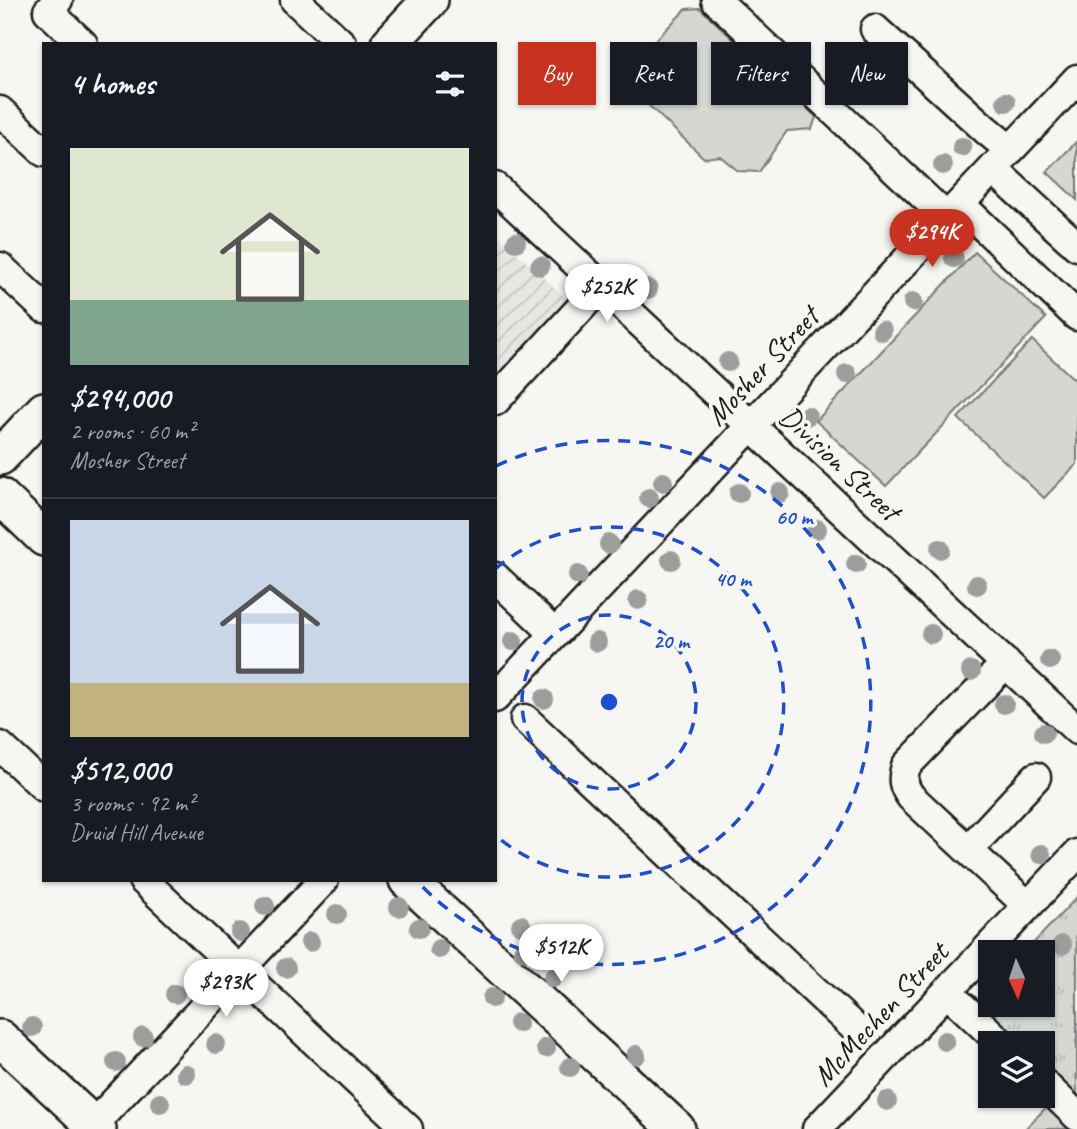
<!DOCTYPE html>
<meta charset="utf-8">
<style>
:root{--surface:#171b24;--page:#20242c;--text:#f1f3f6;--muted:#9ea1a6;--line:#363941;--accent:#c8321e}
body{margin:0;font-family:Caveat,sans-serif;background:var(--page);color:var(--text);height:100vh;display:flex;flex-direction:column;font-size:26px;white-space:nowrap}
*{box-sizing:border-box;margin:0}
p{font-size:23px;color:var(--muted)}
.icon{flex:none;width:38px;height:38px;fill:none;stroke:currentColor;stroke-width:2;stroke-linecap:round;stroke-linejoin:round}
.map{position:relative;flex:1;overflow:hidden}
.details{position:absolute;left:42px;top:42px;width:455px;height:840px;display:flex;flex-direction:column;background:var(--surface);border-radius:0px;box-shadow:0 2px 5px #0004}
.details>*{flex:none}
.banner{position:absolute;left:518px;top:42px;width:453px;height:63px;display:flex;gap:14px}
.needle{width:46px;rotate:177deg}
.buttons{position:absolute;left:978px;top:940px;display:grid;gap:14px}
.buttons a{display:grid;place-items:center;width:77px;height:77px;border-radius:0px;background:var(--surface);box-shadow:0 2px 5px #0004;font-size:35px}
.price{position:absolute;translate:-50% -60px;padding:0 16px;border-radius:24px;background:#fff;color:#222;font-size:23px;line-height:46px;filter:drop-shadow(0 2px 4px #0008)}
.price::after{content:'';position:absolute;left:50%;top:42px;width:21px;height:16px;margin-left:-10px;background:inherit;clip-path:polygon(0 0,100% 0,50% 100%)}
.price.selected{background:var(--accent);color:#fff}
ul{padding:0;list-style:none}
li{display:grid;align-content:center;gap:14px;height:371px;padding:0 28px}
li+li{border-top:2px solid var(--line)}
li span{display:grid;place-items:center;height:217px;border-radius:0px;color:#555}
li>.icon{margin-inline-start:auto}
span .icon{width:126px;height:126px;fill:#fffc;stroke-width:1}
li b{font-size:30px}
h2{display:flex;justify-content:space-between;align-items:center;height:84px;padding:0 28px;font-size:30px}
.pill{padding:0 24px;border-radius:0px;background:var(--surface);box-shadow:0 2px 5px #0004;font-size:24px;line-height:63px}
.pill.selected{background:var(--accent);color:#fff}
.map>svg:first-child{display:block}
.industrial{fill:url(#industrial-furrows)}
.grass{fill:#d6d6d2;stroke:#797977;stroke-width:2}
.park{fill:url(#park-tufts);stroke:#797977;stroke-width:2}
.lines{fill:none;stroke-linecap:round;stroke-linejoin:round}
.minor-casing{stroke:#1c1c1c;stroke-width:33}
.major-casing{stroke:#1c1c1c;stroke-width:40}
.minor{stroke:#f6f6f2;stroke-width:28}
.major{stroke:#f6f6f2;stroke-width:35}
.tree{fill:#9d9d9b}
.ring{fill:none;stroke:#1d4ed8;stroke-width:3.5;stroke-dasharray:12 9}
.labels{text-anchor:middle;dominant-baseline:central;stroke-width:7;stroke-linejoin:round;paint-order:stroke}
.street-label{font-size:30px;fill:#1c1c1c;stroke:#f6f6f2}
.centre{fill:#1d4ed8;stroke:#f6f6f2;stroke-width:3.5}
.ring-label{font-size:21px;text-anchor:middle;font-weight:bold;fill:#1d4ed8;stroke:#f6f6f2;stroke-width:7;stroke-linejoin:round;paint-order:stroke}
</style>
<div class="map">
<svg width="1077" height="1129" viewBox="0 0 1077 1129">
<defs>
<pattern id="industrial-furrows" width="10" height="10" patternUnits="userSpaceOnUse" patternTransform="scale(1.75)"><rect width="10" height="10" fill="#e6e6e2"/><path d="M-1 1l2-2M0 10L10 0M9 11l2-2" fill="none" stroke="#c5c5c1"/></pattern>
<pattern id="park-tufts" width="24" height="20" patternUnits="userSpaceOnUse" patternTransform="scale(1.75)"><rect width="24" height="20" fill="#d6d6d2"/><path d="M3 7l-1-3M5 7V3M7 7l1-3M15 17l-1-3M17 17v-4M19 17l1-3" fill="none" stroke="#b7b7b4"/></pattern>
</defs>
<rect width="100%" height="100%" fill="#f6f6f2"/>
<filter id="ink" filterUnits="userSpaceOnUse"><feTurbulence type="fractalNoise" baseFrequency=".0143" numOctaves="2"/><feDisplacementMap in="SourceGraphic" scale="14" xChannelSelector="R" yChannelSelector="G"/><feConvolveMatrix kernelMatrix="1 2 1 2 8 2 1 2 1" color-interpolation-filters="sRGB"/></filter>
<g filter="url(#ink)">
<path class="industrial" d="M495,233L571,303L495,384Z"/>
<path class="grass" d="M700,8L816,117L812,129L787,131L759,172L738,171L720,156L704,158L619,77L686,9Z
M1077,141V200L1047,172Z
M975,252L1046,318L886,486L816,421Z
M1032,340L1077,382V464L1044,498L958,418Z"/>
<path class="park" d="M1077,897V1129H1025L1066,1087L1043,1065V1043H1020L978,1002L990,989V1004H1043V952H1025Z"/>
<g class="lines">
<defs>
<path id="minor" d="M58,0L48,11L83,44
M295,0L342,44
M716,0L947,218
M875,29L985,129L1010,150
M0,111L44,152
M993,169L1077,246
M495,187L1077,730
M960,204L1077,316
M0,267L44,308
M495,401L601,286
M495,577L555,634
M1006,663L906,766C902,780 903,786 911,797L1028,906
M495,698L1077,79
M525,719L858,1031
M0,746L44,787
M968,850L1036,777
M143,880L408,1129
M947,992L1001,1043
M1043,1083L1077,1116
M89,1129L324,880
M817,1129L1077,854"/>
<path id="major" d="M389,44L430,0
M0,457L44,410
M0,496L44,538
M407,880L677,1129
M0,1038L98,1129"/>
</defs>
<use href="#minor" class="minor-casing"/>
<use href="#major" class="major-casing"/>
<use href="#minor" class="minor"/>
<use href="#major" class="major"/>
</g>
<g class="tree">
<circle cx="1006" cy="102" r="10"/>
<circle cx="962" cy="147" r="10"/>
<circle cx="943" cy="165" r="10"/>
<circle cx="909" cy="225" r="10"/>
<circle cx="516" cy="242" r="10"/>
<circle cx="954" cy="258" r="10"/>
<circle cx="540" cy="266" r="10"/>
<circle cx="648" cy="289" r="10"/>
<circle cx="913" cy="302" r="10"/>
<circle cx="882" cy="331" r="10"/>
<circle cx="728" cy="362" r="10"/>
<circle cx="847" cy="374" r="10"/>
<circle cx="807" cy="416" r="10"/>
<circle cx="663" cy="482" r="10"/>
<circle cx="739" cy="493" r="10"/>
<circle cx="780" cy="493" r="10"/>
<circle cx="649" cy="498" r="10"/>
<circle cx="817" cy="529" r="10"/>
<circle cx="609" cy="544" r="10"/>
<circle cx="940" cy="549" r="10"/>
<circle cx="671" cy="560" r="10"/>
<circle cx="856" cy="564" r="10"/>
<circle cx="578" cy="575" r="10"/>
<circle cx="977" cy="585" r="10"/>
<circle cx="638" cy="600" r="10"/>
<circle cx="931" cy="634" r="10"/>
<circle cx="513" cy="641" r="10"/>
<circle cx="597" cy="642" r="10"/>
<circle cx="1050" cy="660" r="10"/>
<circle cx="971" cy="671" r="10"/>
<circle cx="544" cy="699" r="10"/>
<circle cx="1004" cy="704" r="10"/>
<circle cx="1044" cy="733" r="10"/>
<circle cx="1041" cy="854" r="10"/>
<circle cx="265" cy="906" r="10"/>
<circle cx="399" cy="907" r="10"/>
<circle cx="337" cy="914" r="10"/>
<circle cx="521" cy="925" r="10"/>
<circle cx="419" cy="928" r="10"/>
<circle cx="240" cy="932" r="10"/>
<circle cx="310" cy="942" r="10"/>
<circle cx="1062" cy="945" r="10"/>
<circle cx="439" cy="949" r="10"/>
<circle cx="523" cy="951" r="10"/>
<circle cx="286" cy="968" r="10"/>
<circle cx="553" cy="978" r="10"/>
<circle cx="175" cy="994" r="10"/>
<circle cx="492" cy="998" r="10"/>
<circle cx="518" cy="1023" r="10"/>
<circle cx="32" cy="1027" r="10"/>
<circle cx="143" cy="1037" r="10"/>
<circle cx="945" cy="1041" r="10"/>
<circle cx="216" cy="1044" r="10"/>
<circle cx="546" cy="1048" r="10"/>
<circle cx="636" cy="1055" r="10"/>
<circle cx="116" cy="1062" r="10"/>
<circle cx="570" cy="1067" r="10"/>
<circle cx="186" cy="1074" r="10"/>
<circle cx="887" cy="1101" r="10"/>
<circle cx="160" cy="1103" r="10"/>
</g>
</g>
<g class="ring">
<circle cx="609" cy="702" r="87"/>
<path d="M495 569A175 175 0 1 1 495 835"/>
<path d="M496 466A262 262 0 1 1 417 881"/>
</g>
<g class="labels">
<g class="street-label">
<text transform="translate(762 366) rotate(-47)">Mosher Street</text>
<text transform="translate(840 463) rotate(43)">Division Street</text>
<text transform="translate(880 1014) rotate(-47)">McMechen Street</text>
</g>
</g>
<circle cx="609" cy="702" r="10" class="centre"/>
<g class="ring-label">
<text x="794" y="524">60 m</text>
<text x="733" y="586">40 m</text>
<text x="671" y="648">20 m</text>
</g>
</svg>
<div class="buttons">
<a><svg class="needle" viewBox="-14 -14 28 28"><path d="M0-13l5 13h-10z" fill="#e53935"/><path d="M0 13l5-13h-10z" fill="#9ea1a6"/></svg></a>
<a><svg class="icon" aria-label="layers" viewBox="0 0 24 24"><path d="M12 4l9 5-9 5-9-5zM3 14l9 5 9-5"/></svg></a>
</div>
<b class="price selected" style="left:932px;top:269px">$294K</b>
<b class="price" style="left:607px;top:324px">$252K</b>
<b class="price" style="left:561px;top:984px">$512K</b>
<b class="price" style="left:226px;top:1019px">$293K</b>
<div class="banner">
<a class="pill selected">Buy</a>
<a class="pill">Rent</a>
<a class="pill">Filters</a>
<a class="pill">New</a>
</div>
<section class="details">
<h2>4 homes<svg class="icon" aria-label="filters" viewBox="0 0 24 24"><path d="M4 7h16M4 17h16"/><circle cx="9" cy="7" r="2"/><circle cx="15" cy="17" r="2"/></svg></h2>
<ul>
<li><span style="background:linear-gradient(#dfe7d0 70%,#7fa58c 0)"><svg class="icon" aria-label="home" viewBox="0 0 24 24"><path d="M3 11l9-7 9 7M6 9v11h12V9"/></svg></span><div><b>$294,000</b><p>2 rooms · 60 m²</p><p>Mosher Street</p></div></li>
<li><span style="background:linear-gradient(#c9d6e8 75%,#c2b280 0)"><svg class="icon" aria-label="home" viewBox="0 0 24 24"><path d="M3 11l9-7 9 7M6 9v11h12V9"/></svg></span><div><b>$512,000</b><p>3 rooms · 92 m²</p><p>Druid Hill Avenue</p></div></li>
</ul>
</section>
</div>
